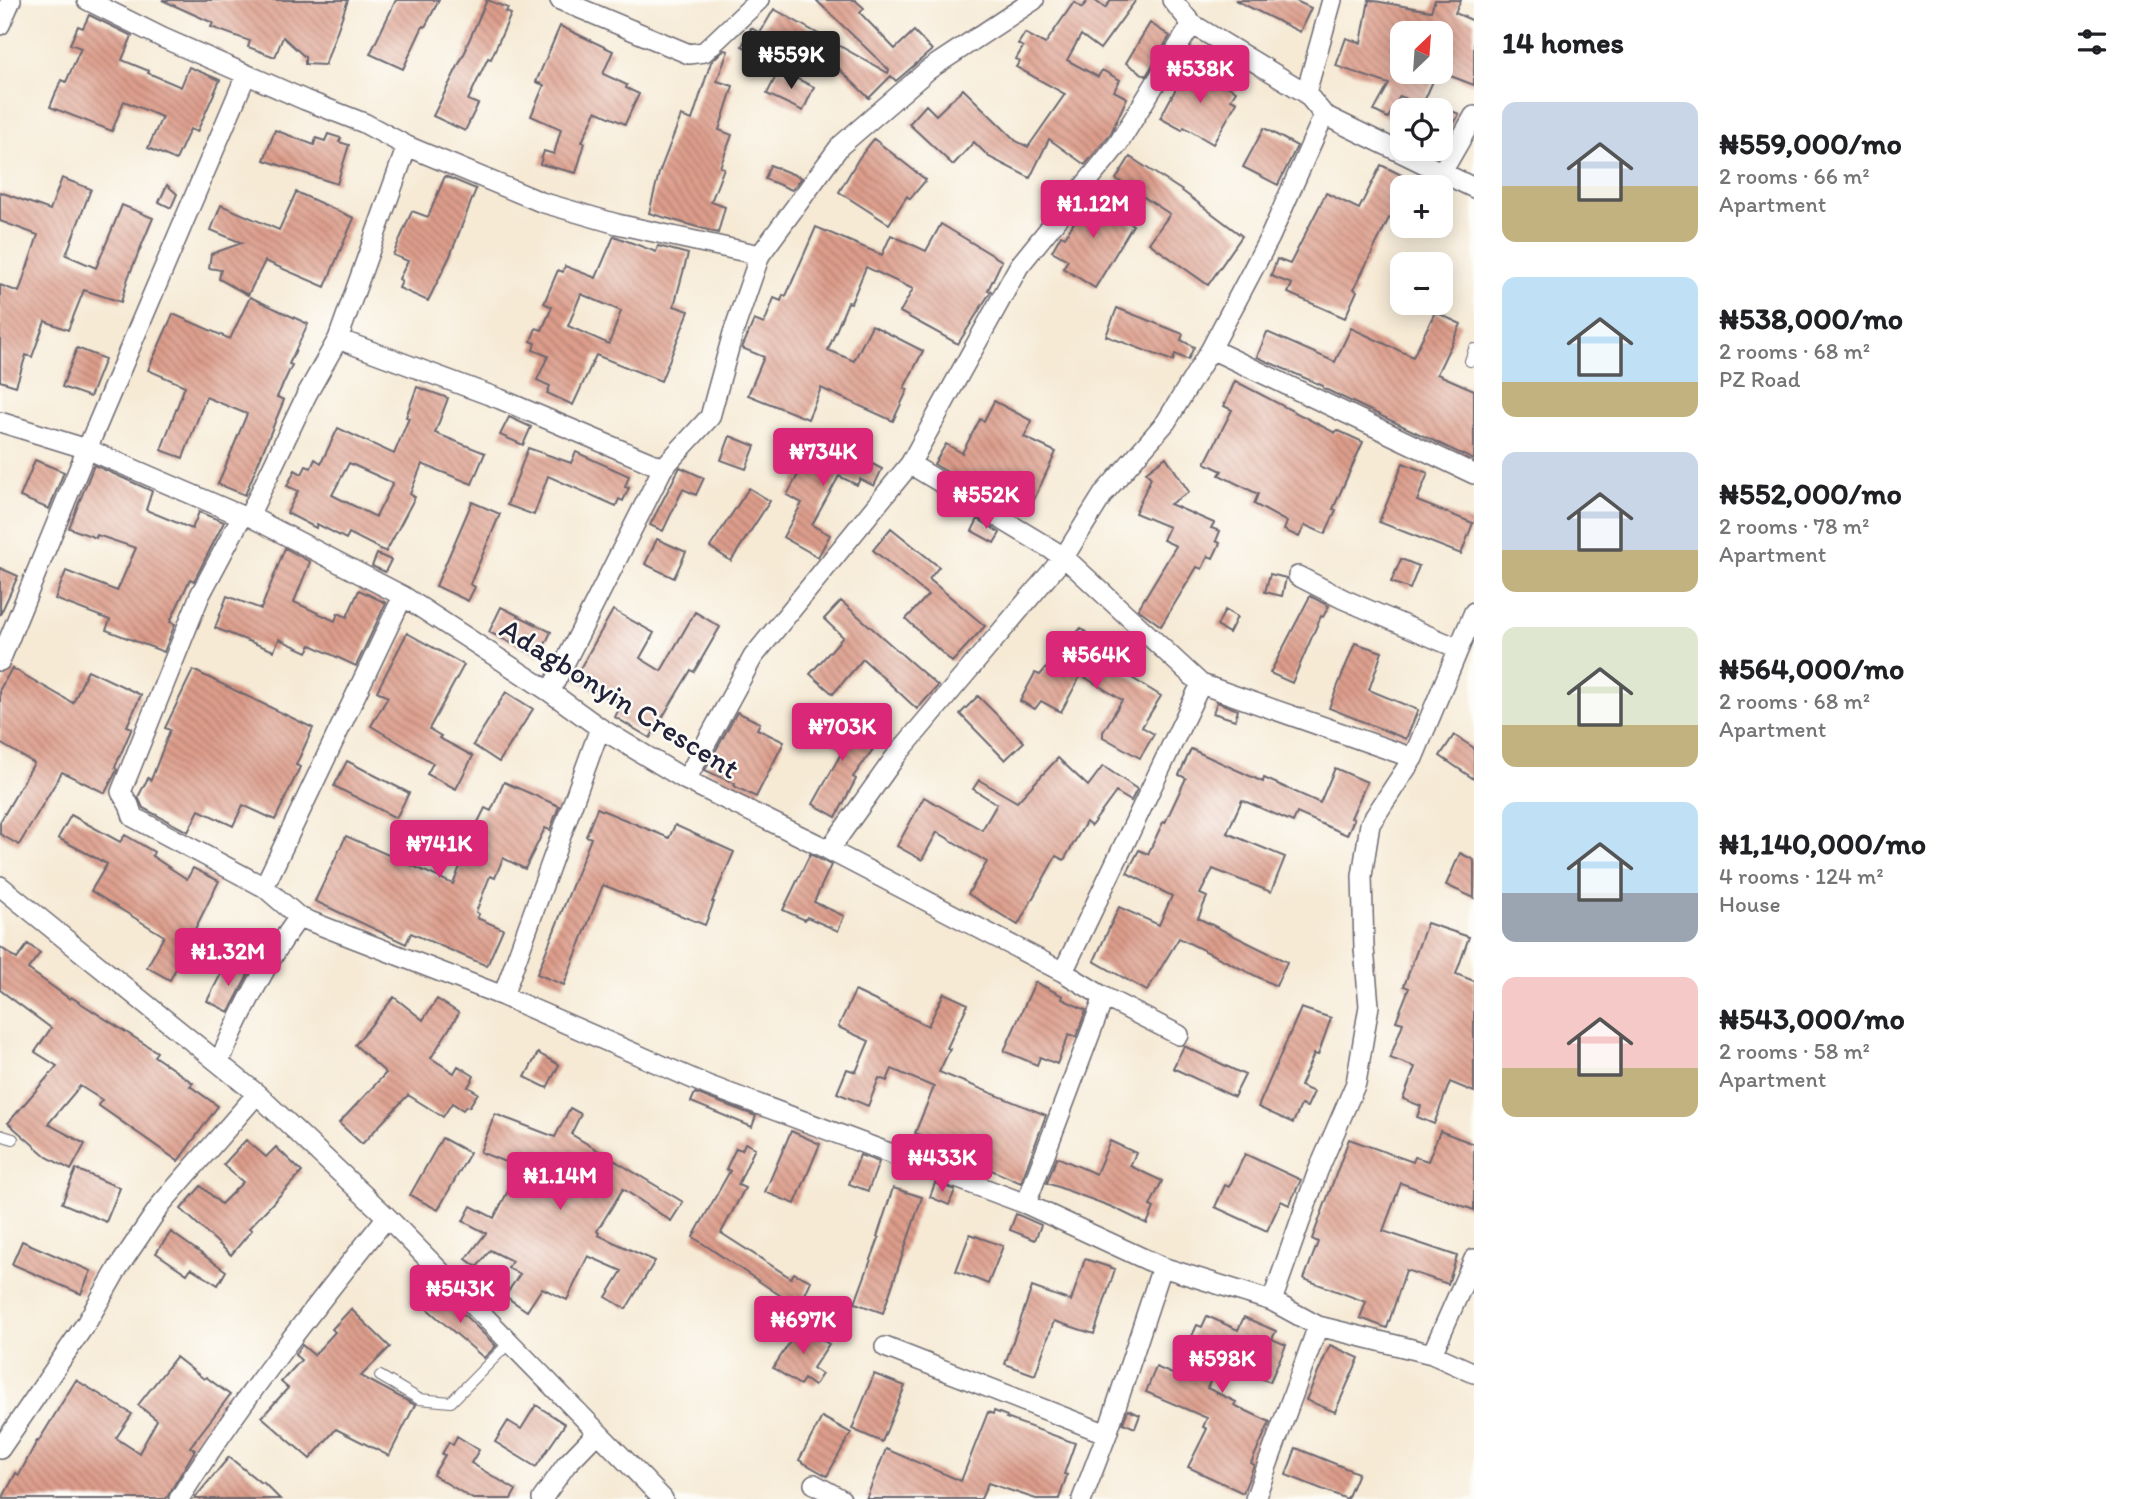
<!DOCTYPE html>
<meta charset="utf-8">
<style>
:root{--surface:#fff;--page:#f2f2f2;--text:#202124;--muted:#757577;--accent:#db2777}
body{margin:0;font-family:Itim,sans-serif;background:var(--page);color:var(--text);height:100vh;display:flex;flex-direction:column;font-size:26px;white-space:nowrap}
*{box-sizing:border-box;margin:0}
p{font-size:23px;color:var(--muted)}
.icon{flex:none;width:38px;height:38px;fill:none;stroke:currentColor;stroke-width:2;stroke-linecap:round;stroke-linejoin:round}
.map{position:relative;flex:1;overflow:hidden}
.sheet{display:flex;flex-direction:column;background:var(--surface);width:665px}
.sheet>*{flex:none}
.needle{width:46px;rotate:25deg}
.tools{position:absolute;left:1390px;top:21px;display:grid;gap:14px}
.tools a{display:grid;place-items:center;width:63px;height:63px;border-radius:14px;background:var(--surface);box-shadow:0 4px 18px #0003;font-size:35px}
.price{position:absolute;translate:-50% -60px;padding:0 16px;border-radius:7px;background:var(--accent);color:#fff;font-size:23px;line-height:46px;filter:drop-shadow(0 2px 4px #0008)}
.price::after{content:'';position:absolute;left:50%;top:42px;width:21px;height:16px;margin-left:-10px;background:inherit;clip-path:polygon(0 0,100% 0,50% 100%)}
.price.on{background:#222;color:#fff}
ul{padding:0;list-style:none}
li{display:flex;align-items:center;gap:21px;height:175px;padding:0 28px}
li span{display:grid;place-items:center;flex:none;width:196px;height:140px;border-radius:14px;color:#555}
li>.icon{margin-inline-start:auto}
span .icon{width:84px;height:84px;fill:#fffc;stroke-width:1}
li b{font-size:30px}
h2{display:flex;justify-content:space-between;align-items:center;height:84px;padding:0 28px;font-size:30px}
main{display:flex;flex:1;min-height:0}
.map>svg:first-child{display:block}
.building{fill:url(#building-back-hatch);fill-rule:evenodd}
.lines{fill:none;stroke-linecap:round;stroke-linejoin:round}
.lane-casing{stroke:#6c6871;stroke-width:12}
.street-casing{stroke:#6c6871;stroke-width:22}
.lane{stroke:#fff;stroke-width:10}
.street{stroke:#fff;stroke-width:19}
.labels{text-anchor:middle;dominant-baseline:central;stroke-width:5;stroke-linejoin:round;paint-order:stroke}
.street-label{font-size:30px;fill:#22223b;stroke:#fdfcf7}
</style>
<main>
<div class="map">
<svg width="1474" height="1499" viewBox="0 0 1474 1499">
<defs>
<pattern id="building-back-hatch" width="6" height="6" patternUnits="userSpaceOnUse" patternTransform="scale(1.75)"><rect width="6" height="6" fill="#dd9d8b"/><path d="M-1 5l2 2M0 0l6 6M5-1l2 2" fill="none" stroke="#b38073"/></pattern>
</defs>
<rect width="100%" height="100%" fill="#fdfcf7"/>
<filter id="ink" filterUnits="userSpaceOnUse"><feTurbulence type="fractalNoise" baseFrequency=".0143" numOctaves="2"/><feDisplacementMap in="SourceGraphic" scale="14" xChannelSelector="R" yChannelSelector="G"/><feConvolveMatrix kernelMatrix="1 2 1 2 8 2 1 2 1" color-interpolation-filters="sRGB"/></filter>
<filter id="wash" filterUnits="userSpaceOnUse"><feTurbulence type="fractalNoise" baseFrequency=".00686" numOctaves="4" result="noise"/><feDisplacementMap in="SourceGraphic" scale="28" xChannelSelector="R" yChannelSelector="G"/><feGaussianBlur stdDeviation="1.57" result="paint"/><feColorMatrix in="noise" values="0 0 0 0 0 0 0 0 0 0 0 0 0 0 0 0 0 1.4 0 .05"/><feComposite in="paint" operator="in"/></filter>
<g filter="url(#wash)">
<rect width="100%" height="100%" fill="#f6ead5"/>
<g id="blocks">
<path class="building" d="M162,0H348L325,65L305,64V57L283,37L275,57L248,47L250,41L211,27L213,23Z
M396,0H439L425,27L423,26L403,69L370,54Z
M487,0L508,8L506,12L511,14L491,59L488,58L468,100L478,104L465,131L433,116L467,48L466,47Z
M816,0H855L864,8L860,13L895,49L914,31L932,50L896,81L891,76L869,98L835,65L828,73L817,63L819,60L791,44L780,65L742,46L751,28L760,33L774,9L888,73L889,70Z
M1088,0H1094L1105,8L1111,0H1136L1100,49L1081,35L1067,60L1098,77L1102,70L1120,80L1114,91L1127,98L1111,133L1085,165L1049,139L1030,178L989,157L974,142L953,165L909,124L926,105L936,115L963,89L1016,141L1028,147L1065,94L1016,67L1020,61L1016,59L1023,47L1018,44L1025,33L1045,44L1074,2L1082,8Z
M1235,0H1294L1311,8L1300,32Z
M1369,0L1431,11L1435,0H1461L1455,13L1474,21V85L1440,72V33L1408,21L1406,33H1402V72H1437L1422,106L1400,96L1388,118L1374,111L1389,84L1336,66L1346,38L1361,43Z
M89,15L132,36L122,60L149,71L148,73L181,87L189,67L220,80L197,132L190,129L176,160L148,148L162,117L124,101L112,131L50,107L61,80L66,82L81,48L70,44L78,26L83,28Z
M1150,23L1170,36L1146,76L1126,63Z
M560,26L613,51L603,74L627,85L626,88L639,94L625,124L596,111L582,142L585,143L576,173L540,164L544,151L554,154L561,129L531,116L544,85L536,82Z
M724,50L728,51L717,81L733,86L719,130L732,135L720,167L724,168L711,202L725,207L718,233L649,213L659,173L681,116L692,120L711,62Z
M1195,68L1236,91L1231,99L1237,102L1213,144L1184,127L1182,130L1160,118L1186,70L1192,74Z
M779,70L814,87L803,111L767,94Z
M1440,106L1459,114L1440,150Z
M1264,128L1297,146L1278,185L1243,167Z
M275,130L314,145L316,138L325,141L328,134L341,138L339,142L349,145L337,184L264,160Z
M874,139L926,180L910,199L907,196L889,224L839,192L859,158Z
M1130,157L1181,190L1242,236L1208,285L1149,243L1170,214L1116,179Z
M770,165L802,178L792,190L765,179Z
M1381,165L1426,187H1402V198L1391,219L1389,218L1354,289L1357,291L1345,318L1288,293L1292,284L1271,276L1277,259L1290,264L1326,193L1359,209Z
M445,176L476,189L450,256L428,301L399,288L402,281L399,279L408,261L393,255L412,211L428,217Z
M62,178L91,189L66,255L96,268L122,205L153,218L128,278L121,302L84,290L68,330L45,321L32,357L26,355L16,386L0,381V285L19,292L38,235L0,221V192L50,210Z
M167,185L177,194L171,208L159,202Z
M1100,186L1111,193L1103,207L1133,225L1095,288L1063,268L1068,260L1052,251L1061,235L1065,237L1086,203Z
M296,192L354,218L325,287L265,261L248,295L219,279L221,270L209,268L211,254L242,243L211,230L221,205L279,230Z
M941,224L1002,261L988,290L991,291L958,344L900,312L913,289L866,267L851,303L848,302L828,350L854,361L872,325L923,351L904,388L908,389L893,421L821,388L808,419L748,395L764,357L742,348L754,320L764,324L774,298L781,301L783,295L786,296L816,227L882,255L891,235L926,251Z
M614,236L656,252L658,246L688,254L674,306L689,311L661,381L596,355L573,405L547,393L550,386L537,380L548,356L533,350L535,343L531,341L536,328L542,330L552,307L544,303L558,270L563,272L565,266L596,278ZM581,294L621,311L609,344L568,326Z
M250,297L308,324L289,364L292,365L277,397L284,400L245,495L218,484L247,414L206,397L183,458L161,450L185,386L148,370L173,314L230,339Z
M1117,308L1183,334L1181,340L1194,347L1188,360L1175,354L1173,361L1106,336Z
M1435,312L1461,324L1437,374L1474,390V460L1323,388V386L1257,357L1267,332L1335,362L1351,328L1413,357Z
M77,348L105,359L90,397L62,387Z
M1235,381L1335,433L1337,430L1363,442L1333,509L1336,510L1325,534L1305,525L1299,537L1284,530L1287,522L1254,504L1258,494L1219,475L1222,471L1205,463L1232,410L1224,406Z
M417,387L448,398L435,433L485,453L472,484L422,464L410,494L415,497L386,552L349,533L346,539L317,524L316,528L287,513L298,491L287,486L295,470L302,474L306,466L311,468L315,459L321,463L338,428L394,454L409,418L406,417ZM349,463L393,483L376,517L332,495Z
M994,401L1032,421L1024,437L1056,452L1031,506L996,489L991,498L934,464L946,444L962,453L980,419L984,421Z
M509,417L531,427L523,445L500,435Z
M814,433L882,469L874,486L860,479L857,485L839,476L812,525L830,535L818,557L783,537L802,503L787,495L807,458L802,456Z
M730,436L755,446L746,469L721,460Z
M528,448L571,463L576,452L629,476L625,487L629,488L623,501L619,499L616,506L548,476L534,515L507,505Z
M1166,457L1189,492L1170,504L1214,523L1211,528L1220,531L1216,541L1220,543L1213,558L1208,556L1202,569L1197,567L1161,626L1138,609L1176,546L1163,540L1169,527L1135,513L1151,478L1146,472Z
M35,460L64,472L49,509L20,497Z
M1403,463L1428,473L1417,501L1473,523L1461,554L1379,522Z
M94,465L152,491L146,510L192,529L199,512L224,522L194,581L190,579L170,622L175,624L164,652L106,630L110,620L55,599L66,571L117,591L136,548L97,535L96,538L69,528Z
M680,467L704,478L696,495L683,489L663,531L650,525Z
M749,488L770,501L731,561L710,547Z
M472,502L500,514L470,584L475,587L468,601L436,586Z
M978,519L1000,533L994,543L972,531Z
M891,528L939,567L929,579L985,626L952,662L906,619L928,595L873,550Z
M657,539L686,552L674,578L645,564Z
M285,548L310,562L294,602L335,621L338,613L347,617L359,590L386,603L356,666L311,645L307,652L279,639L274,651L215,628L227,596L261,609Z
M377,554L391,560L385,572L372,566Z
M1401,559L1419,566L1410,589L1391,582Z
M0,568L18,576L0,615Z
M1270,574L1286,578L1282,596L1265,592Z
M1310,596L1329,606L1323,617L1321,616L1292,683L1270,673Z
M841,601L938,686L917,709L863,659L833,694L810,674L843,637L824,619Z
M501,607L551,632L539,657L489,632Z
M613,610L654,633L640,658L661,671L695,612L720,627L694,672L691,670L650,738L615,717L621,705L574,679Z
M1225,610L1237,617L1229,633L1217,626Z
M1081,628L1105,649L1098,657L1161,696L1142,727L1154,734L1140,758L1103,737V732L1122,700L1081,675L1061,712L1041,701L1035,709L1020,701L1035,673L1040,675Z
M407,633L464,665L429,729L441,736L439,738L473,756L456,789L427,774L433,763L371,726L388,697L377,691Z
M1355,643L1382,652L1369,690L1418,710L1406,739L1329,708Z
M12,668L73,703L88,670L141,695L127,726L132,728L115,767L117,770L105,793L62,772L19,845L0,834V822L34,763L0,743V689Z
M193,670L313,728L296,765L300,767L275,820L243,805L233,826L199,810L188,832L143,808L138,797L148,778L151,780L170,730L165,728Z
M506,692L533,709L499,762L473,745Z
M978,696L1024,742L1005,760L960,714Z
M1217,702L1238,710L1235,720L1213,713Z
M737,712L760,723L757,729L784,742L756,797L734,786L735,784L705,770Z
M829,712L876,745L853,777L856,779L836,817L813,804L843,750L816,731Z
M1454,735L1474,748V779L1440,756Z
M1191,749L1263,782L1264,778L1320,803L1335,768L1367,782L1351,818L1354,819L1347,835L1297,813L1293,822L1242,800L1227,833L1285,857L1271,892L1213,869L1200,894L1207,897L1198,918L1287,962L1276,986L1179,938L1147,991L1094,961L1119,907L1159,925L1172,896L1127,873L1139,850L1148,854L1163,822L1165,823L1186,778L1179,775Z
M1058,758L1088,786L1103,766L1137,789L1131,801L1116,792L1091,826L1086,822L1064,860L1056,856L1018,925L968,894L987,862L937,832L922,860L897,846L924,797L982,830L997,804L973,789L979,780L1017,802Z
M347,761L409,793L396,818L334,786Z
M504,782L559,806L550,830L545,828L525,869L503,858L495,878L490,876L476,912L479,914L477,918L503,929L487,966L411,933L406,944L315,901L346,836L453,884L470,841L469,840L485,808L491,811Z
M597,808L669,838L675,825L734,852L712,902H714L705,925L603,885L564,985L537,974L591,838L586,836Z
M71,815L120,842L125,835L154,852L152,856L187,879L193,868L219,881L195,929L196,930L170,980L147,967L164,936L91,891L107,864L58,838Z
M1460,853L1474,860V898L1446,885Z
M810,854L831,865L814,902L844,916L838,931L807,917L805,920L783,910Z
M1427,923L1469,937L1456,974L1474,981V1092L1450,1082L1434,1124L1417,1117L1421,1106L1403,1099L1415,1067L1390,1058L1403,1023L1396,1021L1409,988L1404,986Z
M28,944L40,953L28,969L70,999L71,997L157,1052L154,1056L193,1083L190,1086L218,1106L178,1161L98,1105L102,1100L80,1086L48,1124L85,1144L71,1170L47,1157L8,1123L57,1066L35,1052L51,1028L0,990V947L17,959Z
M226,964L248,975L229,1012L207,1001Z
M1035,982L1063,996L1062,999L1086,1010L1076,1037L1069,1034L1057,1064L1040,1057L1037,1065L1004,1051Z
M855,991L928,1026L944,993L968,1004L947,1048L950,1049L939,1072L1046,1115L1021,1183L952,1153L954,1149L915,1133L934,1087L892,1069L887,1081L879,1078L868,1106L837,1093L847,1069L856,1072L869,1041L838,1027Z
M394,997L423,1020L437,999L459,1013L431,1058L454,1073L458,1066L474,1076L468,1087L478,1093L469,1107L466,1106L463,1110L452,1103L443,1117L408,1095L362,1144L339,1123L386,1073L355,1045Z
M1301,1008L1331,1018L1318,1055L1314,1054L1300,1086L1314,1092L1307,1107L1301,1105L1293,1123L1258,1107Z
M1184,1046L1245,1075L1234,1097L1173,1068Z
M538,1053L559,1065L547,1088L525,1077Z
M695,1093L756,1116L752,1127L691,1102Z
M570,1108L581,1114L571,1134L683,1202L671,1221L623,1189L597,1231L599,1233L598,1235L655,1261L626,1309L606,1297L622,1271L588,1256L567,1300L542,1288L527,1311L505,1296L520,1274L508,1268L512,1261L490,1250L477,1267L466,1259L486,1233L463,1221L471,1206L494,1218L520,1168L480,1152L495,1114L555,1137Z
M791,1131L820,1144L795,1204L765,1192Z
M1440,1131L1474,1144V1210L1401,1183L1383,1231L1457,1256L1448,1284L1406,1270L1387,1328L1360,1318L1366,1302L1304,1279L1318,1242L1312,1239L1349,1139L1413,1162L1415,1157L1428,1161Z
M442,1138L470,1153L438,1210L410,1195Z
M246,1140L266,1157L276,1147L302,1172L249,1228L252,1230L231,1255L181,1209L201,1186L221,1204L243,1182L223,1165Z
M1110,1141L1136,1153L1130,1166L1162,1181L1150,1206L1154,1208L1147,1224L1112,1207L1047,1183L1057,1157L1096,1174Z
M745,1143L755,1148L738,1185L745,1188L721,1233L791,1278L794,1273L811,1281L799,1308L693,1237L730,1171L726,1169L736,1148L742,1150Z
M1245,1154L1301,1180L1289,1205L1281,1201L1267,1231L1215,1207L1225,1185L1229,1187Z
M860,1155L879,1162L868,1191L849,1184Z
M76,1169L120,1188L106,1222L62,1203Z
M935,1183L955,1190L949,1205L930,1197Z
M893,1188L922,1197L883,1313L855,1303L879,1238L877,1237Z
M1016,1214L1041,1225L1035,1240L1010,1230Z
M171,1232L226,1271L218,1285L191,1268L187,1274L156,1253Z
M970,1234L1003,1246L988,1284L956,1271Z
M22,1241L91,1271L81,1294L12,1264Z
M1085,1259L1115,1269L1094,1334L1054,1321L1035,1375L1005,1364L1032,1287L1071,1301Z
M440,1291L496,1346L484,1358L426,1308Z
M351,1309L390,1347L361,1376L415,1405L389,1456L336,1429L310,1459L262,1417L288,1388L281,1382L301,1360L295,1355L302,1345L314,1355L335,1332L332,1329Z
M1207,1316L1238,1330L1244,1317L1276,1331L1272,1339L1286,1345L1270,1382L1250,1374L1247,1379L1217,1366L1207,1388L1236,1402L1234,1405L1270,1422L1251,1463L1254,1465L1243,1493L1188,1467L1207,1429L1203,1427L1207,1418L1146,1392L1156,1367L1177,1376L1193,1339L1191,1338L1197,1325L1202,1327Z
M803,1322L825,1336L822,1340L829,1344L813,1368L822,1374L814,1386L804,1379L800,1385L773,1368Z
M1330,1345L1359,1358L1335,1412L1306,1400Z
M176,1357L204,1379L206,1377L230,1395L190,1447L195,1450L166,1499H2L16,1473L19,1475L37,1441L38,1442L76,1380L132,1414L116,1438L139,1453L157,1420L138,1405Z
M874,1374L905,1386L882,1442L852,1429Z
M536,1405L565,1424L536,1467L495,1442L508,1421L521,1429Z
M1128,1410L1140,1415L1135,1428L1123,1423Z
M994,1411L1007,1416L1006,1418L1075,1443L1064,1474L1067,1475L1059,1499H1036L988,1483L981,1499H866L886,1449L961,1481L988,1412L993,1414Z
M822,1417L851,1433L827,1476L799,1460Z
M457,1436L479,1450L471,1463L516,1490L511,1499H473L433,1475L445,1455L442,1454L449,1442L453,1445Z
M1296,1448L1358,1473L1347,1499L1286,1475Z
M229,1457L261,1483L263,1482L280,1499H194Z"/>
</g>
</g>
<g filter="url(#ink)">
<use href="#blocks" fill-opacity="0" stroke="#6c6871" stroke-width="2"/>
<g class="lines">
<defs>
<path id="lane" d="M1470,361L1474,349
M0,1135L13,1139
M380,1376L419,1399L451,1402L509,1343"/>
<path id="street" d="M87,0L163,38L305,100L364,123L407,146L541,202L617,224L760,255
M560,0L689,54L704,52L759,0
M1172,0L1192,24L1306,93L1324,115L1474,188
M0,25L11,0
M1306,93L1332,0
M1442,172L1474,116
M338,339L500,399L663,468
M1211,349L1474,474
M0,422L87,449L242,516H249L403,596L550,692L600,728L686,780L829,850L1063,972L1104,997L1179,1035
M910,464L1064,557L1201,684L1413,758
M242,516L200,595L121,792L129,805L133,817L264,887L299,917L503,996L707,1085L1026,1204L1162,1267L1272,1301L1318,1326L1432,1354L1474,1373
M249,516L307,394L338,339L407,146
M1298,576L1343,599L1457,648
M0,661L87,449L246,75
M550,692L663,468L710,417L733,333L760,255L840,146L928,70L1034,0
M686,780L753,657L910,464L1019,266L1118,144L1192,24
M829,850L896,756L1064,557L1104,493L1166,422L1211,349L1270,237L1324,115
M0,886L257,1094L387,1217L663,1499
M264,887L403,596
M1063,972L1201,684
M503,996L600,728
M219,1062C242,1011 266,962 299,917
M1026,1204L1104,997
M1272,1301L1318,1171L1356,1083L1369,1006L1364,948L1362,876L1370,824L1413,758L1474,612
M885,1347L1107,1434
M1432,1354L1474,1259
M0,1449L87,1322L118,1268L162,1203L257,1094
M814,1484L841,1499
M179,1499C241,1400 314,1308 387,1217
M542,1499L566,1465L597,1433
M1082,1499L1107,1434L1162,1267
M1255,1499L1318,1326"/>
</defs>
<use href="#lane" class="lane-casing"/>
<use href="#street" class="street-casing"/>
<use href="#lane" class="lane"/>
<use href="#street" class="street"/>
</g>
</g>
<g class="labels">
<g class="street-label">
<text transform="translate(620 698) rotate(32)">Adagbonyin Crescent</text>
</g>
</g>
</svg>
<div class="tools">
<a><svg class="needle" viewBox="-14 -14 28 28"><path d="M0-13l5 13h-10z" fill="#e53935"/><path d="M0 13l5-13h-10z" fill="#757577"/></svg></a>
<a><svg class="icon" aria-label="locate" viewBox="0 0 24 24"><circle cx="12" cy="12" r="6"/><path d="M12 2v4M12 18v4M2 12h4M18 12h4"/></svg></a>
<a>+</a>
<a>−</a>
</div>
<b class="price on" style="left:791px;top:91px">₦559K</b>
<b class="price" style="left:1200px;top:105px">₦538K</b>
<b class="price" style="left:1093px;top:240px">₦1.12M</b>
<b class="price" style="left:823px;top:488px">₦734K</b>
<b class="price" style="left:986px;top:531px">₦552K</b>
<b class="price" style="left:1096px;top:691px">₦564K</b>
<b class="price" style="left:842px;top:763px">₦703K</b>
<b class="price" style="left:439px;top:880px">₦741K</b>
<b class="price" style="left:228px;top:988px">₦1.32M</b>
<b class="price" style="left:942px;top:1194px">₦433K</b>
<b class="price" style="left:560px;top:1212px">₦1.14M</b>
<b class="price" style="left:460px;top:1325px">₦543K</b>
<b class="price" style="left:803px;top:1356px">₦697K</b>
<b class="price" style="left:1222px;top:1395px">₦598K</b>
</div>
<section class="sheet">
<h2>14 homes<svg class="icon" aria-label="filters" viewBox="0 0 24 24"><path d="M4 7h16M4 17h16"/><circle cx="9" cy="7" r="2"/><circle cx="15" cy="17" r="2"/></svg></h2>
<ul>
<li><span style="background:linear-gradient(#c9d6e8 60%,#c2b280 0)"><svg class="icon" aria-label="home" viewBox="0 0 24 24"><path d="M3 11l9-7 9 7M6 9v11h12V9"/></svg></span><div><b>₦559,000/mo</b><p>2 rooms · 66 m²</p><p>Apartment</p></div></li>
<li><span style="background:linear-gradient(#bfe0f5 75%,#c2b280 0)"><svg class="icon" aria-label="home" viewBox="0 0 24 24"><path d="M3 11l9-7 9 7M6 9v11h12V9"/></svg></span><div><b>₦538,000/mo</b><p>2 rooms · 68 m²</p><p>PZ Road</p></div></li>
<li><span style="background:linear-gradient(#c9d6e8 70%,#c2b280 0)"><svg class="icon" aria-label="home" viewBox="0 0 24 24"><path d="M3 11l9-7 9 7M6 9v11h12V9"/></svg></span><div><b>₦552,000/mo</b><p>2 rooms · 78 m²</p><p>Apartment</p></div></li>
<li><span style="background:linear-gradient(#dfe7d0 70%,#c2b280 0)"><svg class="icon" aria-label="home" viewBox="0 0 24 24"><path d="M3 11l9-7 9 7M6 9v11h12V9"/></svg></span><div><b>₦564,000/mo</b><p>2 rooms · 68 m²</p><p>Apartment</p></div></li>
<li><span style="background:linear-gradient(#bfe0f5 65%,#9aa5b1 0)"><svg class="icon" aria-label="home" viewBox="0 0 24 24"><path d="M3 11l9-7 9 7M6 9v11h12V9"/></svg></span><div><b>₦1,140,000/mo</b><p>4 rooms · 124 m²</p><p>House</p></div></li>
<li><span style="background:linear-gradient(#f6c9c9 65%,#c2b280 0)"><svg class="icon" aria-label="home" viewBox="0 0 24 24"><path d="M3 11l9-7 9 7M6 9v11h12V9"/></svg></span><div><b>₦543,000/mo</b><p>2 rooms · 58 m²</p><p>Apartment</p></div></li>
</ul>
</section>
</main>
